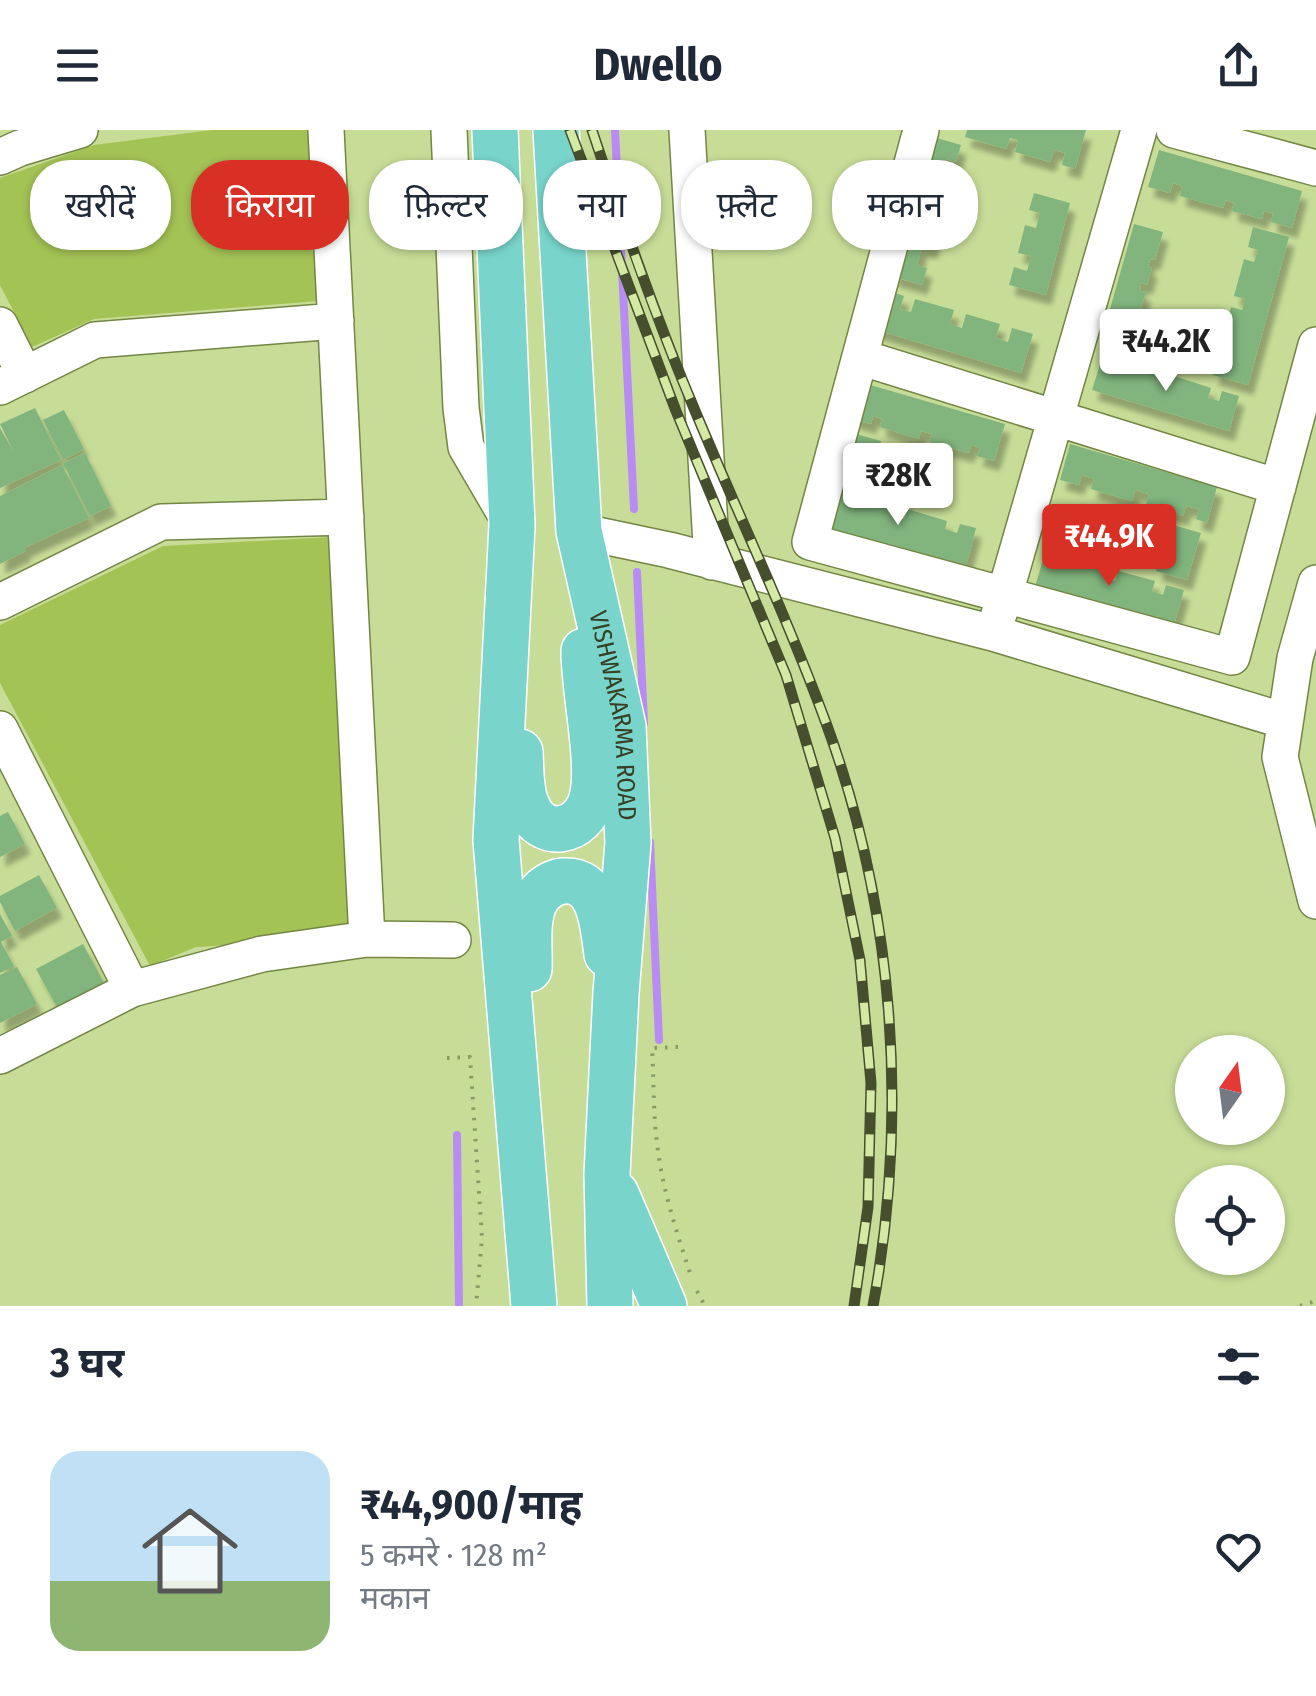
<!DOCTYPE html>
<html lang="hi">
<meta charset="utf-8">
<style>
:root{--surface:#fff;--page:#f6f6f7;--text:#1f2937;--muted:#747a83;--line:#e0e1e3;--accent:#d93025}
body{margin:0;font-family:"Fira Sans Condensed","Noto Sans Devanagari",sans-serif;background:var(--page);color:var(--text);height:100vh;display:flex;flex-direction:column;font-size:38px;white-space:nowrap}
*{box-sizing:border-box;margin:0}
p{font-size:32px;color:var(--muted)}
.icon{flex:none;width:55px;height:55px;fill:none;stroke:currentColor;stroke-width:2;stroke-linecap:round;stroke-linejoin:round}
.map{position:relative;height:1176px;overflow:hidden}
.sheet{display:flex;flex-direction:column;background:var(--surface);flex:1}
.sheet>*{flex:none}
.banner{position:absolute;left:30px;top:30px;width:1258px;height:90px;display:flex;gap:20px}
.needle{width:65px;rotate:14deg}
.tools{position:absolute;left:1175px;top:905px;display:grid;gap:20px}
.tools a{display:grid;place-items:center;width:110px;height:110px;border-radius:50%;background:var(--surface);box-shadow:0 2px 8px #0004;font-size:50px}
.price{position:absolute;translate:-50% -85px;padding:0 22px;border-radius:10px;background:#fff;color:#222;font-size:32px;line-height:65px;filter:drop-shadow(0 2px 5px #0008)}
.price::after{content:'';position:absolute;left:50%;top:60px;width:30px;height:22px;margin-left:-15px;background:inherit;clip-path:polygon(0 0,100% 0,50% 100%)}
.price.current{background:var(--accent);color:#fff}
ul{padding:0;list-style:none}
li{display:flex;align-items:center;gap:30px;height:250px;padding:0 50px}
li+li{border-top:2px solid var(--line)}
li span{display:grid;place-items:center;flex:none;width:280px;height:200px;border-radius:30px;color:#555}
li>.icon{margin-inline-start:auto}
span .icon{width:120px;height:120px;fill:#fffc;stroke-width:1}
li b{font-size:42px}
h2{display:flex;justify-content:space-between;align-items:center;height:120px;padding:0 50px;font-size:42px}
.tag{padding:0 35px;border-radius:40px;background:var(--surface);box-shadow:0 2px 8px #0004;font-size:35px;line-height:90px}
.tag.current{background:var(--accent);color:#fff}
header{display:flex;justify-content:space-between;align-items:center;height:130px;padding:0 50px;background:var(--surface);font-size:45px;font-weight:700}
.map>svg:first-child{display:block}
.green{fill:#a4c355}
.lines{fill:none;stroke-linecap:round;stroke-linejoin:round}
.stream{stroke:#b88cf2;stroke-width:8}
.building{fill:#82b57e;filter:url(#shadow)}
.minor-casing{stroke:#738644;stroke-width:38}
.major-casing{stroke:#fff;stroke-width:48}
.path{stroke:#889964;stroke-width:4;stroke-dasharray:2.5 8;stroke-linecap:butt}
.minor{stroke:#fff;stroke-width:35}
.major{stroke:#79d5cb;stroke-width:45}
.rail-casing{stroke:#454f2e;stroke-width:11}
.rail{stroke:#d4eaa4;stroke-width:8;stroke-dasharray:22;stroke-linecap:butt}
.labels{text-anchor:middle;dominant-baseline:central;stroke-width:8;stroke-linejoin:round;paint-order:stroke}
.street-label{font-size:25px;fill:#363f22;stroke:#d4eaa4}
</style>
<header><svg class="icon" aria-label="menu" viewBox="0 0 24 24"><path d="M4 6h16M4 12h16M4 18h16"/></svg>Dwello<svg class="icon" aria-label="share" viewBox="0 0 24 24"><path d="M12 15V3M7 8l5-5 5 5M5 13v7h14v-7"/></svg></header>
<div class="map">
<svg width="1316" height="1176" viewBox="0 0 1316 1176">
<defs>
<filter id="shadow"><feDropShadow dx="5.5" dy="10" stdDeviation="2.5" flood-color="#0004"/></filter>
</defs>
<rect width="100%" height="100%" fill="#c7dd97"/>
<path class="green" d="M212,0H312L318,171L94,189L32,217L0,155V48L94,15Z
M332,407L350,808L196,817L150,836L0,553V495L163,416Z"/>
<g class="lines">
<path class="stream" d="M615,0L634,379
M637,442L644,593
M650,712L659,910
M457,1005L459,1176"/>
</g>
<path class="building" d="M967,0H1086L1075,39L1062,35L1065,23L1054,20L1050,32L1015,22L1018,10L1010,8L1006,19L965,7Z
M930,6L961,15L956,32L947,29L943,45L952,48L943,79L935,77L930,95L938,97L932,119L922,117L917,135L927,138L922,155L891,146Z
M1159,20L1302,61L1292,98L1271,92L1273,84L1264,81L1262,89L1232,81L1234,73L1226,70L1223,78L1180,66L1182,56L1173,53L1170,63L1148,57Z
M1034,63L1070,73L1046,165L1009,155L1014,137L1027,141L1031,126L1018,123L1025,95L1036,98L1040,83L1029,80Z
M1134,94L1163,102L1155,130L1150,129L1148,137L1152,138L1147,155L1141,153L1140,161L1146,162L1138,187L1110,179Z
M1253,97L1289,107L1248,255L1213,245L1218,226L1229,229L1231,219L1221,216L1231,177L1242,180L1245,169L1234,166L1244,129L1254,132L1258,120L1248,117Z
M886,160L904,166L900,179L911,182L915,169L954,180L950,194L962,198L966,184L1000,194L996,208L1008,212L1012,198L1033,204L1021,243L874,199Z
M1103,225L1117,230L1114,239L1127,243L1130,233L1164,243L1161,253L1171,256L1174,246L1211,258L1208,268L1219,271L1222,261L1239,266L1229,301L1092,260Z
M860,252L1005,294L994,331L977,326L980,318L971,315L969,323L929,312L932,304L921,301L919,309L880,297L882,289L873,286L871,294L849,288Z
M35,278L61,330L0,358V298L15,324L0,294Z
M64,280L84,319L63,330L43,290Z
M846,301L881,311L876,328L870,326L867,335L874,337L868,358L832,348Z
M1070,314L1217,357L1207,393L1196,389L1199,379L1186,376L1183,386L1146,375L1149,364L1135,360L1132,371L1091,359L1094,349L1082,345L1079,355L1060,350Z
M85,323L111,376L90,386L63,333Z
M62,335L89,388L24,418L26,421L0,434V366Z
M831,358L848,363L846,371L857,373L859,366L896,376L893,387L904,389L907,379L947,391L945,399L957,403L960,394L976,398L966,436L821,396Z
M1170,394L1201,403L1187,450L1156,441L1161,424L1169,427L1172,415L1164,413Z
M1046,419L1065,425L1062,433L1074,437L1077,428L1108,437L1105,448L1115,451L1118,441L1155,451L1152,461L1163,465L1166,455L1184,460L1173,498L1035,457Z
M8,682L25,714L0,727V686Z
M39,745L57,778L15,801L0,772V766Z
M0,784L12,806L1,812L14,836L0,843Z
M83,814L105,855L58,879L36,839Z
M17,837L37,874L0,893V845Z"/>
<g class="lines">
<defs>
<path id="minor" d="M326,0L367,809
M449,0L461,278L466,317L511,394
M687,0L712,432
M921,0L810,412L1232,527L1316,215
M1174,0L1316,38
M0,27L20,18L80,0
M0,195L25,245
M860,227L1278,357
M0,257L95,210L336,191
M579,401L669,420L993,503L1285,591
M1316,453L1295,528L1280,627L1316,771
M0,472L161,392L346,387
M999,484L1139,0
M0,599L132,859
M0,926L132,859L262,824L367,809L453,810"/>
<g id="major">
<path d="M495,0L512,395L496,710L534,1176"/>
<path id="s1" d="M556,0L579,401L623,596L628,713L616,863L607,1044L610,1176"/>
<path d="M520,622C521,639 520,661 527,676C541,711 583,704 592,668C601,635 584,561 584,521"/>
<path d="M529,839C530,818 525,787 537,768C542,759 553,752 563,751C601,748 603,796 607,824"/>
<path d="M616,1064L664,1176"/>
</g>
</defs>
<use href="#minor" class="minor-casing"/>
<use href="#major" class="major-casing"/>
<path class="path" d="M678,917L652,918C654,949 653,981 657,1013C662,1058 676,1100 690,1143
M447,928L470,927L482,1108L476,1176
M697,1161L705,1176
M1300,1176L1316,1171"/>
<use href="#minor" class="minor"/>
<use href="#major" class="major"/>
<defs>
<path id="rail" d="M570,0L676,281L786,545L835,708L860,830L871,953L868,1077L854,1176
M592,0C622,90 654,183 691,271C735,378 786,484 826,593C894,778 909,982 873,1176"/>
</defs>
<use href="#rail" class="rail-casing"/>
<use href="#rail" class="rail"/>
</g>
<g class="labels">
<g class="street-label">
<text stroke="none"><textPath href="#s1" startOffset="590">VISHWAKARMA ROAD</textPath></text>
</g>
</g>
</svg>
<div class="tools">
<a><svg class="needle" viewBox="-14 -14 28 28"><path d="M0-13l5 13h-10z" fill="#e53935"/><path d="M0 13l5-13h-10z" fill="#747a83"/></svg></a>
<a><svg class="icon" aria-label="locate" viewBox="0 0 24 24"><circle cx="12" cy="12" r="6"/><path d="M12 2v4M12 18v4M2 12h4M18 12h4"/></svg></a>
</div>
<b class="price" style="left:1166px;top:264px">₹44.2K</b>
<b class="price" style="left:898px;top:398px">₹28K</b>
<b class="price current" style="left:1109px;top:459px">₹44.9K</b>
<div class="banner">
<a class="tag">खरीदें</a>
<a class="tag current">किराया</a>
<a class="tag">फ़िल्टर</a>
<a class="tag">नया</a>
<a class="tag">फ़्लैट</a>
<a class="tag">मकान</a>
</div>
</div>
<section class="sheet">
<h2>3 घर<svg class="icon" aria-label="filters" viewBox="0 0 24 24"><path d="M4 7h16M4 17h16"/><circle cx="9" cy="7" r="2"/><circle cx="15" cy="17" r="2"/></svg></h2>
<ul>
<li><span style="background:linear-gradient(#bfe0f5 65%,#8fb573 0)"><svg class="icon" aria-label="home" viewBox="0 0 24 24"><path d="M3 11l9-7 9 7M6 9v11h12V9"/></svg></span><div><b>₹44,900/माह</b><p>5 कमरे · 128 m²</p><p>मकान</p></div><svg class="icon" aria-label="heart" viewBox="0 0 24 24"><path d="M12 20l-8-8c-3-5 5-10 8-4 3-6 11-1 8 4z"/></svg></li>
</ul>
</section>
